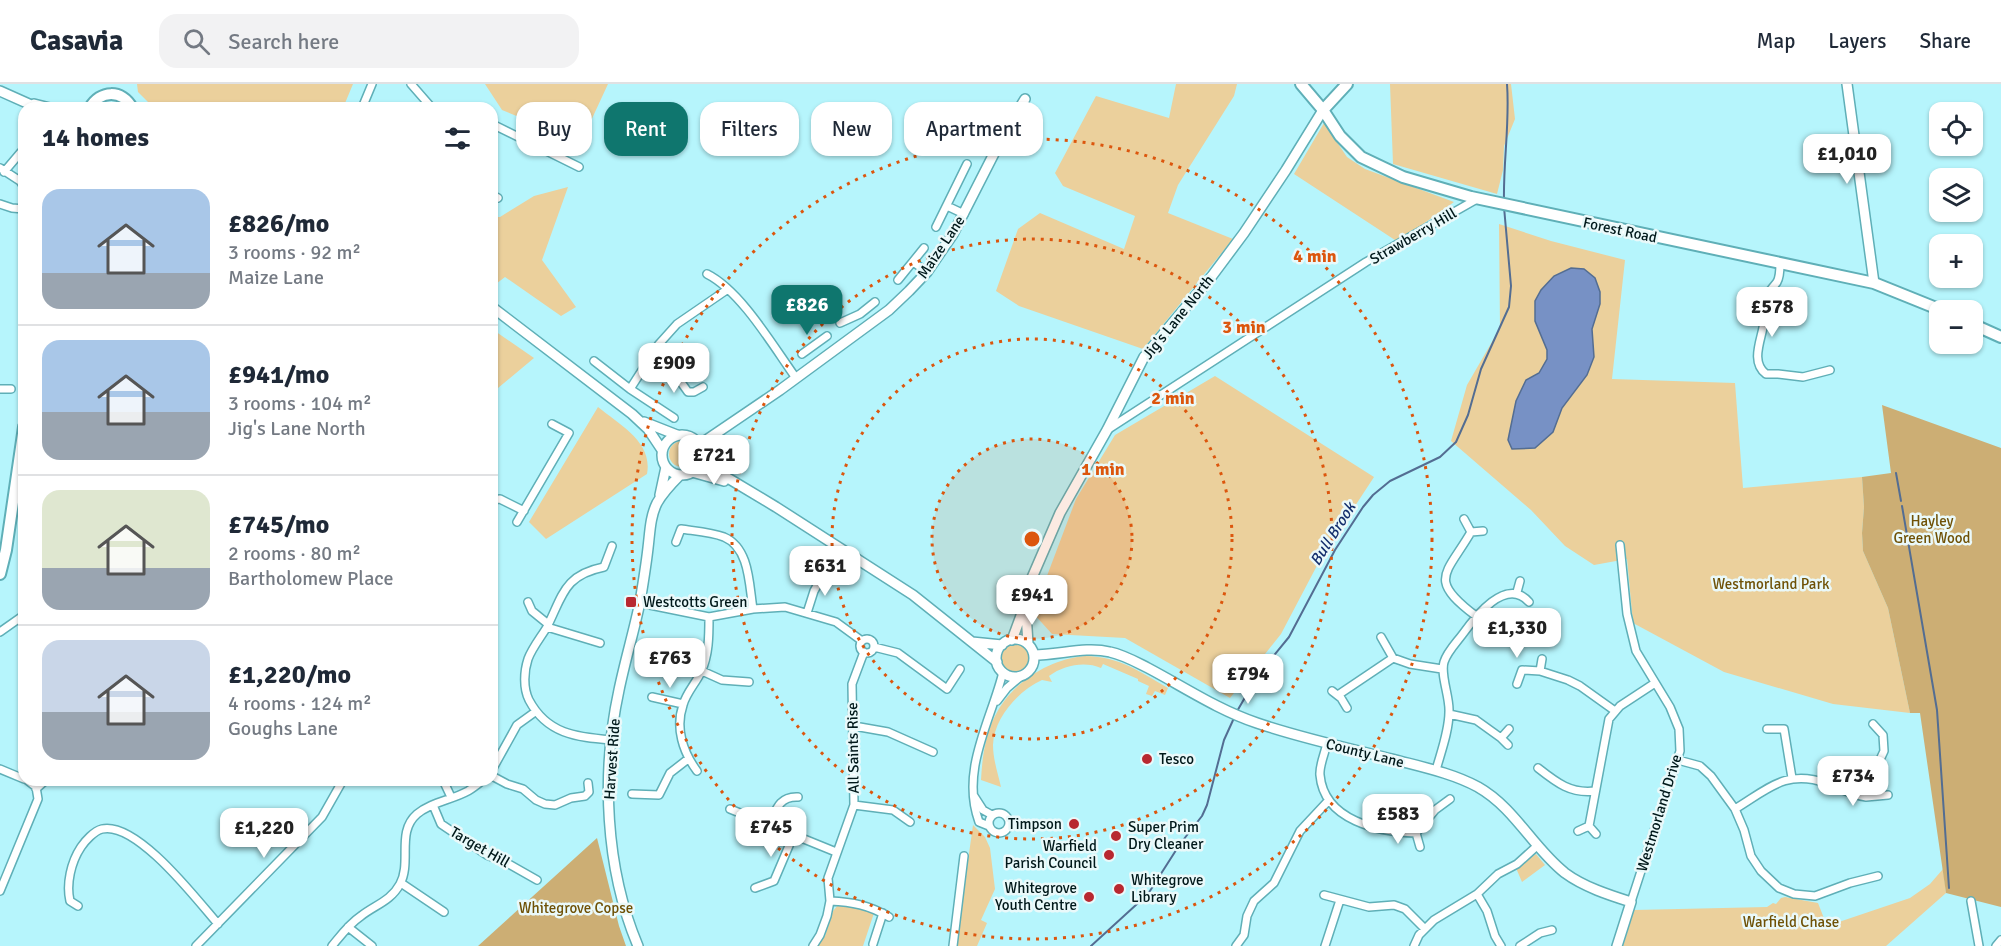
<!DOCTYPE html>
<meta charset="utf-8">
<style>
:root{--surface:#fff;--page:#f2f2f3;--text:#1f2937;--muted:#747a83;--line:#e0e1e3;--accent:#0f766e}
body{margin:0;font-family:Signika,sans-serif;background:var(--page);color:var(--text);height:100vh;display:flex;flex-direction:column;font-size:22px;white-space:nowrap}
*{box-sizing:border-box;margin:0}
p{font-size:20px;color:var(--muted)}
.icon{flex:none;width:33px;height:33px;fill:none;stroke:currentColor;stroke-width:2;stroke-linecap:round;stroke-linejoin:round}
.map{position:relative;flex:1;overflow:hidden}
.sheet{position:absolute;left:18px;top:18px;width:480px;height:684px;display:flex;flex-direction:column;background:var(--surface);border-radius:18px;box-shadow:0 2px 4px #0004}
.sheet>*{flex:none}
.guide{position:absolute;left:516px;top:18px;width:570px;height:54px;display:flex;gap:12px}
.tools{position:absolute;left:1929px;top:18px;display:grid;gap:12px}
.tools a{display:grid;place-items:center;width:54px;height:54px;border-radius:12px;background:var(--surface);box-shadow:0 2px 4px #0004;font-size:30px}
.price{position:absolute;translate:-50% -51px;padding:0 14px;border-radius:12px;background:#fff;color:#222;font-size:20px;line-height:39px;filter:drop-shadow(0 2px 3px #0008)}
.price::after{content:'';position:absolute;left:50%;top:36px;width:18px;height:14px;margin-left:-9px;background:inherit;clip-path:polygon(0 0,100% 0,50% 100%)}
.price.active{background:var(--accent);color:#fff}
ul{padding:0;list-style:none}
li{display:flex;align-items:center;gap:18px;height:150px;padding:0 24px}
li+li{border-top:2px solid var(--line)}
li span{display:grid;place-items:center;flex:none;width:168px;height:120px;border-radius:18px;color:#555}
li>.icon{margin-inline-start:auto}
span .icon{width:72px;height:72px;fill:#fffc;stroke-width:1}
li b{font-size:26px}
h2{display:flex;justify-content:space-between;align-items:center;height:72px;padding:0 24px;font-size:26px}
.tag{padding:0 21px;border-radius:18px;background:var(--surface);box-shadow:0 2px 4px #0004;font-size:21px;line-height:54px}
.tag.active{background:var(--accent);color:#fff}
header{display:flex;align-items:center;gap:36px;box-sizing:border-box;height:84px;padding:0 30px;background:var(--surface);border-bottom:2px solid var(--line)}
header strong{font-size:28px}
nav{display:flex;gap:33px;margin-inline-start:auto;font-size:21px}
.search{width:420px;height:54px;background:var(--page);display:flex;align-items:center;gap:15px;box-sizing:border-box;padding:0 21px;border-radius:18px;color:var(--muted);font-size:22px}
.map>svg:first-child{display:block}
.green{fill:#ebd09c}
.forest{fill:#ccae74}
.water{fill:#7791c5;stroke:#536d92;stroke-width:1.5}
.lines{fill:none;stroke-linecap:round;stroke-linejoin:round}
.stream{stroke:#536d92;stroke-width:2}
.minor-casing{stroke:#5fafb7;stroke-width:10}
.tertiary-casing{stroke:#5fafb7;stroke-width:12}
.secondary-casing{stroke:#5fafb7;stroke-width:14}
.primary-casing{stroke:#5fafb7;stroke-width:14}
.minor{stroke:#fff;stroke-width:7}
.tertiary{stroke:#fff;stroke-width:9}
.secondary{stroke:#fff;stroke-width:10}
.primary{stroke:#fff;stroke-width:10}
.ring{fill:none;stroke:#dc560d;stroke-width:3;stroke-dasharray:3 6}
.poi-dot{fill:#b82830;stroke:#eaf9fa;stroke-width:2}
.labels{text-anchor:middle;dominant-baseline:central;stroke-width:5;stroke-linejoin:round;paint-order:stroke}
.street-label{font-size:15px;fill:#00181a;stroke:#eaf9fa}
.park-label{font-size:15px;fill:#6f5106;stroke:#eaf9fa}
.poi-label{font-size:15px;fill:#00181a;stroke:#eaf9fa;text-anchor:start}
.water-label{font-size:16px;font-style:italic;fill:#132e6c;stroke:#eaf9fa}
.centre{fill:#dc560d;stroke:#eaf9fa;stroke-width:3}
.ring-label{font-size:18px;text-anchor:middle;font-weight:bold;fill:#dc560d;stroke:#eaf9fa;stroke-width:5;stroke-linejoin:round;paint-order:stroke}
</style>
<header>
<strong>Casavia</strong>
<div class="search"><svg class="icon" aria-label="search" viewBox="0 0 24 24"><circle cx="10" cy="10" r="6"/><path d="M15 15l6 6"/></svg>Search here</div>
<nav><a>Map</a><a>Layers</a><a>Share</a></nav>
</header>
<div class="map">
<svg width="2001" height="862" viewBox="0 0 2001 862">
<rect width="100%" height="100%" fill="#b6f5fc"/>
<path class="green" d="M137,0H353L343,24H154L138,8Z
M485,0H608L583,54L543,43L502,26Z
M1176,0H1237L1234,12L1178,101L1168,129L1233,155L1143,265L1019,222L996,207L1018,145L1040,129L1124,165L1135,132L1063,102L1055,89L1096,12L1169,34Z
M1390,0H1511L1515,35L1504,62L1503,86L1497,110L1393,80Z
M1324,39L1347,73L1365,85L1454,118L1398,158L1294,90Z
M568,103L542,176L576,223L561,232L505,193L492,203V123L495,133H500L534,112Z
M1499,140L1551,157L1625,176L1612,295L1735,299L1743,404L1862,393L1864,423L1862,449L1863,467L1888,524L1910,629L1833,620L1724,588L1633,539L1627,475L1594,481L1565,462L1531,426L1451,357L1467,301L1500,244Z
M492,245L534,274L492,309Z
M1215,292L1374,393L1321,474L1281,550L1230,614L1125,554L1052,550L1033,529L1076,415L1115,351Z
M598,323C620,341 653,358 647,390L546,455L529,438Z
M669 370a13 13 0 1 1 26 0a13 13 0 1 1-26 0Z
M999 574a15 15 0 1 1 30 0a15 15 0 1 1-30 0Z
M1085,572C1121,573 1138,587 1168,604L1165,611L1155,607L1152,612L1146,610L1149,602L1138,597V595L1103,580L1101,584C1085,577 1064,581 1049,592L1052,598L1042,596C1018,607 994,634 993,661C993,675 998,690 1001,703L981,696C982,676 985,651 995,632C1011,599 1049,575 1085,572Z
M973,741L985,753L990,764L995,805L981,836L987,839L977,862H956Z
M1536,770L1545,781L1522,798L1516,784Z
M1943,785L1946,809L1886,862H1623L1634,826L1767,823L1773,819L1776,820L1781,814L1785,813L1818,819L1827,842L1910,814L1930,800Z
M838,821L858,822L874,829L863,862H817L825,852L833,827Z"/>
<path class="forest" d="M1882,321L2001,364V823L1946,809L1920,629H1910L1888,524L1863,467L1862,449L1864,423L1862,393L1891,389Z
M597,754L619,842L626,862H478Z"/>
<path class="water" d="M1571,184L1584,185L1595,194L1600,208V220L1592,245L1594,273L1587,291L1562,324L1553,348L1535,364L1512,365L1508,356L1516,317L1526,296L1539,289L1547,275V266L1535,237V217L1541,206L1554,192Z"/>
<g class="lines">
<path class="stream" d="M1504,118C1503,78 1510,39 1507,0
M1896,389L1901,417
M1902,422L1937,626L1949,804
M1236,629L1258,591L1289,553L1335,466L1363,423L1373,411L1390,397L1440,373L1456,358L1468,331L1481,285L1509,223L1511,202L1504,123
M1091,862L1148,810L1180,760L1202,732L1207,721L1224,656L1234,634"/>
<defs>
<path id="minor" d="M411,0L432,24
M362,24L372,0
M954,35L999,59
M492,40L579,83
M0,84L20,97L24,103
M4,88L21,68L24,69
M492,111L498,114
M0,120L12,124L24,125
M947,122L964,130
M936,143L967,80
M913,178L927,188
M1780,179C1780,185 1780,193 1777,198C1772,205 1766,209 1764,218C1762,224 1765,230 1764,237C1763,253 1749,277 1766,290H1778L1803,293L1830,286
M707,190C741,207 773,262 796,294
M898,196L924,164
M840,239L860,230L875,218
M654,268L668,280L688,308H694L703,303
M802,270L827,252
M594,277L630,305L674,334
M0,305H11
M630,305L659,260L677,240L728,205
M1107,346L1366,178L1477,115
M492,416L500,415L524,427
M1464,435L1471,448L1483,447
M517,438L569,349L552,340
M1471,448C1446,491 1427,495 1476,532
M676,458L681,445C694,447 711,448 724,453C750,464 749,501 753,525
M1620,461L1627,530L1636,567L1670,623L1679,645L1680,667L1631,818
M1517,508L1520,497
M528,518L532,527L548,540
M640,519L709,533L753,525L785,523L836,538L862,557
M807,529L814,507L824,489
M547,543L600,559
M0,548L24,531
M1381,553L1393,574
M860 562a7 7 0 1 1 14 0a7 7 0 1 1-14 0Z
M874,563L898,569L947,605L960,585
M1542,575L1540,587L1568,596L1580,602L1615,627
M702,587L722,596L749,598
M1517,600L1522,586L1540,587
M1332,607L1341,614L1347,624
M1338,611L1393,574L1410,580L1442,585
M652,613L683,620
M997,617L1007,604L1020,593
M1449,630L1476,636L1501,654L1509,645
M854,642L888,648L933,668
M1767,645H1784L1792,694
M1501,654L1508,661
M611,656C576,653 547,650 529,616C523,604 524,587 528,575C532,564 541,553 547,543C563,511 564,491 604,483L612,462
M1327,659C1325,669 1319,682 1320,691C1324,737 1379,748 1416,749L1435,726L1450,715
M1678,676L1700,682L1711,692L1735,725L1744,746L1751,772L1761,787L1779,804L1794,810L1815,812L1850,799L1878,792
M1538,684C1557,699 1571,710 1595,707
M0,685L24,695
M492,686L517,641L535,628
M1436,686C1441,668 1449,647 1449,628C1450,613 1440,591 1444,578C1447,568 1456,559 1462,551C1475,533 1506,492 1529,518
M697,687C683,668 675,644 683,621C686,609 696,599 701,588C709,571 709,552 709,533
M492,692L507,700L523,705L536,716L545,720L555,721L571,714L585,712L589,708L588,699
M443,696L451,713
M36,705L46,696
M632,710L659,711L670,689L688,675
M974,712L983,726L992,731
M1866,713L1888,711
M433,721L441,740L487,771L507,779L537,796
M854,721L893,726L910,738
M730,725L836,768
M1735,725C1768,705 1786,685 1826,699C1840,704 1851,711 1866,713L1870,687L1878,680L1884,667L1883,651L1873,640
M989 739a10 10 0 1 1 20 0a10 10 0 1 1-20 0Z
M769,741C776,726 779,712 798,713
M989,742L979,738C960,686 991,637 1003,588
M1589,742L1609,635L1620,622L1655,599
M1578,747L1589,742L1596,750
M1416,749L1420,763
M401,799L444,828
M755,804L774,797L794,750
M0,807L38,715L36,703L27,696
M1477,810L1487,827L1495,852L1501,862
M1324,811L1369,823L1394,821L1405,825L1425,845
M830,817C852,818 869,821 889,833
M1971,817L1979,862
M78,822L70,817C66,800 71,778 81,763C85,757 94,747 102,745C137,737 197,816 218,840
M348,843L372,862
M873,860L883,829
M196,862L322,733L343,696
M332,862C341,851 349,840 361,832C375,821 391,817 400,800C412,778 396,748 417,730C431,718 452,716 468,707C473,704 478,700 483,696
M813,862L820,851L827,832L830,817L828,794L854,721L852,600L864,568
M953,862L964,772
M1236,862L1244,851L1247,832L1254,817L1274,799L1300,747L1329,716
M1325,862L1340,816
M1414,862L1419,851L1434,836L1477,810L1498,790L1517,780L1538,761
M1520,862L1540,849L1552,846
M1996,862L2001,856"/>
<path id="tertiary" d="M1847,0L1874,199
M0,7L38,24
M34,20L50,24
M492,223L632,330L648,345L662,366
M644,338L677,351
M662 371a20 20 0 1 1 40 0a20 20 0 1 1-40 0Z
M699,361L780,306L889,226L909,207L927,188L953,150L1004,50L1025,15
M702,374L716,387L776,423L913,511L997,578
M692,388L724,397
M660,411L666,383
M1026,529L1028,560
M996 574a19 19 0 1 1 38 0a19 19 0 1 1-38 0Z
M1012,556L1026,518L1031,496L1060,429L1107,346L1144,273L1212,192L1244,149L1286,86L1323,26
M972,558L1002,561
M1034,571C1059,571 1086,562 1110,568C1124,571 1136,578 1148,584C1184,603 1218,626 1257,639C1301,654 1347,664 1392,675C1422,683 1452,689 1478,703C1515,724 1533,764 1565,789C1584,803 1609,811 1631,818L1617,862
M638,862C605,784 601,689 619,606C625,577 634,547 640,518C643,500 646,482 648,464C650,448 650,433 657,419C663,408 671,400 680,391"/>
<path id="secondary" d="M1301,0L1323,26L1340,52L1361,73L1403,93L1471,113L1874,199L1941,226
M1323,26L1347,0
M1972,240L2001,253"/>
<path id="primary" d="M90,24C100,6 122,5 132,24
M0,490L6,466L24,343"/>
</defs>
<use href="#minor" class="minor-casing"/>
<use href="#tertiary" class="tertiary-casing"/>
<use href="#secondary" class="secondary-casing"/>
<use href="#primary" class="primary-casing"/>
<use href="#minor" class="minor"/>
<use href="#tertiary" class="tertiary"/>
<use href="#secondary" class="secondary"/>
<use href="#primary" class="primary"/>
</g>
<circle cx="1032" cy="455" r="100" fill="#dc560d" fill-opacity=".12"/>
<g class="ring">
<circle cx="1032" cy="455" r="100"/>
<circle cx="1032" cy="455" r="200"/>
<circle cx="1032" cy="455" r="300"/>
<circle cx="1032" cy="455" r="400"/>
</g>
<g class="poi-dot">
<rect x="625" y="512" width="12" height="12" rx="3"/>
<circle cx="1147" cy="675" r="6"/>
<circle cx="1074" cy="740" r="6"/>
<circle cx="1116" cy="752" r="6"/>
<circle cx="1109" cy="771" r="6"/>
<circle cx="1119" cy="805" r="6"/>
<circle cx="1089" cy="813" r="6"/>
</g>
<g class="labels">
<g class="street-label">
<text transform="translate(1620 146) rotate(12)">Forest Road</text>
<text transform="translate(1413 152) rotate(-30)">Strawberry Hill</text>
<text transform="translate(941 163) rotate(-56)">Maize Lane</text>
<text transform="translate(1178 233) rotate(-51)">Jig's Lane North</text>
<text transform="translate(853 664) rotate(-91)">All Saints Rise</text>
<text transform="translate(1365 669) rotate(14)">County Lane</text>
<text transform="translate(612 675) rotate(-86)">Harvest Ride</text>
<text transform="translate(1659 729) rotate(-73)">Westmorland Drive</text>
<text transform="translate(480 763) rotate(30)">Target Hill</text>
</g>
<g class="park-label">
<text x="1932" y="437">Hayley<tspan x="1932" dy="17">Green Wood</tspan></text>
<text x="1771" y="500">Westmorland Park</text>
<text x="576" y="824">Whitegrove Copse</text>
<text x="1791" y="838">Warfield Chase</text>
</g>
<g class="poi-label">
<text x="643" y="518">Westcotts Green</text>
<text x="1159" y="675">Tesco</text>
<text x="1062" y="740" text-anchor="end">Timpson</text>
<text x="1128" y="743">Super Prim<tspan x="1128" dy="17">Dry Cleaner</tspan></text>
<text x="1097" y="762" text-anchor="end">Warfield<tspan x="1097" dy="17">Parish Council</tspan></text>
<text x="1131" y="796">Whitegrove<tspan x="1131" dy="17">Library</tspan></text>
<text x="1077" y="804" text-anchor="end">Whitegrove<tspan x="1077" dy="17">Youth Centre</tspan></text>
</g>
<g class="water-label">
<text transform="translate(1333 450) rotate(-58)">Bull Brook</text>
</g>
</g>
<circle cx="1032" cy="455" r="9" class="centre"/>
<g class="ring-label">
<text x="1315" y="178">4 min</text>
<text x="1244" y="249">3 min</text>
<text x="1173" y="320">2 min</text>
<text x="1103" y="391">1 min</text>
</g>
</svg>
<div class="tools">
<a><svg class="icon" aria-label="locate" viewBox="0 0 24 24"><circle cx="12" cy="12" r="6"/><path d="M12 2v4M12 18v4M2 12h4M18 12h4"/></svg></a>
<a><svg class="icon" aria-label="layers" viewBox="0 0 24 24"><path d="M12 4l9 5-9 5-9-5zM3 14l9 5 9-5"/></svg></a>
<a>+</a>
<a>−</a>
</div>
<b class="price" style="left:1847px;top:101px">£1,010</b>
<b class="price active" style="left:807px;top:252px">£826</b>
<b class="price" style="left:1772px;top:254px">£578</b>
<b class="price" style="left:674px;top:310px">£909</b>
<b class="price" style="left:714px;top:402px">£721</b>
<b class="price" style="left:825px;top:513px">£631</b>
<b class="price" style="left:1032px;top:542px">£941</b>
<b class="price" style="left:1517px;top:575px">£1,330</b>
<b class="price" style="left:670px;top:605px">£763</b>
<b class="price" style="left:1248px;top:621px">£794</b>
<b class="price" style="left:1853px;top:723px">£734</b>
<b class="price" style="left:1398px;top:761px">£583</b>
<b class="price" style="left:771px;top:774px">£745</b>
<b class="price" style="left:264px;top:775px">£1,220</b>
<div class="guide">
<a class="tag">Buy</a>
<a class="tag active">Rent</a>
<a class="tag">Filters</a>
<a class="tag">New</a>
<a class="tag">Apartment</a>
</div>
<section class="sheet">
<h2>14 homes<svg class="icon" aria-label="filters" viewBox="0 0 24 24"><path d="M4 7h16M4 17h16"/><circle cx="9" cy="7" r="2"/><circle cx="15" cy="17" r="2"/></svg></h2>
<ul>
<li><span style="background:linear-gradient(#a9c7e8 70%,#9aa5b1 0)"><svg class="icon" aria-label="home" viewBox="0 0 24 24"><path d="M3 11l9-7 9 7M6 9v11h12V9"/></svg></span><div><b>£826/mo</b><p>3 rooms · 92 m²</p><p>Maize Lane</p></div></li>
<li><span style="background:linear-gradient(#a9c7e8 60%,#9aa5b1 0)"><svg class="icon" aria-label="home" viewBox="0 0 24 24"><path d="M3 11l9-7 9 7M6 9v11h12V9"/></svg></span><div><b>£941/mo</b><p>3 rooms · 104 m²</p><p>Jig's Lane North</p></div></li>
<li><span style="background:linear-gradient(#dfe7d0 65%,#9aa5b1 0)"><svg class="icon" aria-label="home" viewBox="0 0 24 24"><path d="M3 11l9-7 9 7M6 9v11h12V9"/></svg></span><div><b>£745/mo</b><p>2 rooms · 80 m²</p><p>Bartholomew Place</p></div></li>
<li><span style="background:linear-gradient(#c9d6e8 60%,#9aa5b1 0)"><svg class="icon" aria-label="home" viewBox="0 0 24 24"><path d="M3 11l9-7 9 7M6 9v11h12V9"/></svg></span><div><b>£1,220/mo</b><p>4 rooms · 124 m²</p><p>Goughs Lane</p></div></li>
</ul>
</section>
</div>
